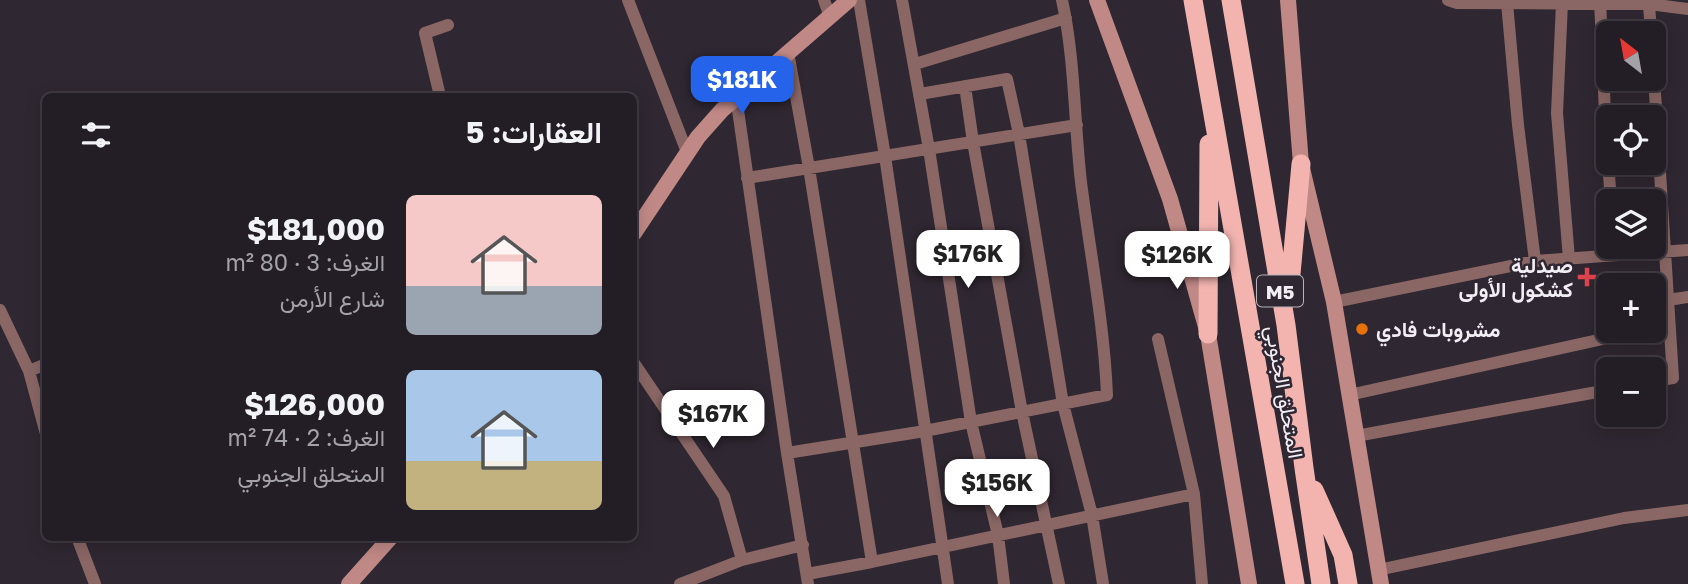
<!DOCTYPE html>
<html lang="ar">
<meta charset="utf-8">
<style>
:root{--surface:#231d25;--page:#2b262d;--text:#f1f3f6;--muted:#a3a2a7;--line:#403b42;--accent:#2563eb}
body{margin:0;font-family:"Golos Text",Vazirmatn,sans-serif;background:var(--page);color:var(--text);direction:rtl;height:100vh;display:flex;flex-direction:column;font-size:26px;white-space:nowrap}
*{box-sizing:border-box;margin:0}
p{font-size:23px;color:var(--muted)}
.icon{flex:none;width:38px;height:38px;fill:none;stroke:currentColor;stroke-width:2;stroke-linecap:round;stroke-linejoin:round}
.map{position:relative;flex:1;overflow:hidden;direction:ltr}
.details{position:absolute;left:42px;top:93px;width:595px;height:448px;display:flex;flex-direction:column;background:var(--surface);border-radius:10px;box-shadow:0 4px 18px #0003,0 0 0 2px var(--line);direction:rtl}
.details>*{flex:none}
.needle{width:46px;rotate:329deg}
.tools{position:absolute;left:1596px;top:21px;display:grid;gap:14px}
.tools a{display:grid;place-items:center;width:70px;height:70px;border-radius:10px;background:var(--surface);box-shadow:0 4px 18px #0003,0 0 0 2px var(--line);font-size:35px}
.price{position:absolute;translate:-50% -60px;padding:0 16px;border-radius:14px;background:#fff;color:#222;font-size:23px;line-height:46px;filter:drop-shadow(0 2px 4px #0008)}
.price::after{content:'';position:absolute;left:50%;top:42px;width:21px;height:16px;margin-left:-10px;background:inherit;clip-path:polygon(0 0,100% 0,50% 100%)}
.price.active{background:var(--accent);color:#fff}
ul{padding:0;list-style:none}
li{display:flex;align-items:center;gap:21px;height:175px;padding:0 35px}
li span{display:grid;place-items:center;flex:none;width:196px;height:140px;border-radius:10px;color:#555}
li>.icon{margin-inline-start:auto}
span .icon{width:84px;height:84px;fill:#fffc;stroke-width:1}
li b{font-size:30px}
h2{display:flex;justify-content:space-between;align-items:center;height:84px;padding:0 35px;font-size:30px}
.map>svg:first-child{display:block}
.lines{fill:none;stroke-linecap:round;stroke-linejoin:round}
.minor{stroke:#8a6765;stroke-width:12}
.secondary{stroke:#c08986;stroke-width:16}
.trunk{stroke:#f3b4b0;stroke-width:19}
.health-dot{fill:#e0444e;stroke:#2f2731;stroke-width:2.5}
.food-dot{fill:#e8710a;stroke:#2f2731;stroke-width:2.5}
.labels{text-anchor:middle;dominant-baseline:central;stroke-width:5;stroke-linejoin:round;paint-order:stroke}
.shield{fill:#2f2731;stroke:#b8b2ba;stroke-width:2}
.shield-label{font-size:19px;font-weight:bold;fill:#f3eef5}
.poi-label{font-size:21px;font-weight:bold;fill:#f3eef5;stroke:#2f2731;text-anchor:end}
.street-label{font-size:21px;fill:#f3eef5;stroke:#2f2731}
</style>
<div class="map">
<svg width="1688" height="584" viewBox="0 0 1688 584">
<rect width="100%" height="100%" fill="#2f2731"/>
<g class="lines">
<path class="minor" d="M628,0L687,152
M824,0L830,17
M859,0L885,156L948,584
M902,0L929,149L971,422L998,535L1004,584
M1448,0L1457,3L1649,4L1688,9
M1600,0L1606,136L1611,201
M1507,3L1518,125L1535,261
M1562,3L1557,113L1569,259
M1649,4L1651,33
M788,52L809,168L872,562
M915,64L1066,18
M1654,77L1673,378L1654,381
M965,86L973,142L1022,412L1059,584
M920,94L1007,79L1019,134L1063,404L1092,515L1103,584
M440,96L425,33L448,25
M736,96L787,453L808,584
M747,178L1077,125
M1668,300L1688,297
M1334,302L1535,261L1688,250
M0,310L29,371L46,434
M1654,328L1669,324
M1158,339L1194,494L1202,584
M634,363L724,496L742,560
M29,371L46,364
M1349,395L1639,331
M1356,436L1608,390
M787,453L925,431L1107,395C1104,323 1090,253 1081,182C1074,121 1075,59 1062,0
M77,537L95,584
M1378,570L1624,518L1688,510
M807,574L872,562L1194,494
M680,584L742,560L803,545"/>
<path class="secondary" d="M1097,0L1170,199L1208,334L1249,584
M1288,0L1301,164L1334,302L1381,584
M634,233L698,137L722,110L849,0
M349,584L391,537"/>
<path class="trunk" d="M1193,0L1295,584
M1231,0L1286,325L1304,468L1321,584
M1289,296L1301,164
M1208,334L1209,144
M1314,490L1343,555L1348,584"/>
</g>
<path class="health-dot" d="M1583.5 266.5h7v7h7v7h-7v7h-7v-7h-7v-7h7z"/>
<circle class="food-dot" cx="1362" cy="329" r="7"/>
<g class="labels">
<rect class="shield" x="1257" y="275.5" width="46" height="31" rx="5"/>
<g class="shield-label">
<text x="1280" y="291">M5</text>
</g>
<g class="poi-label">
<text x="1573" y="265">صيدلية<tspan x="1573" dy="24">كشكول الأولى</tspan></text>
<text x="1376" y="329" text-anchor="start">مشروبات فادي</text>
</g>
<g class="street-label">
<text transform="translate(1285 392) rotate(80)">المتحلق الجنوبي</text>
</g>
</g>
</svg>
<div class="tools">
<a><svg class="needle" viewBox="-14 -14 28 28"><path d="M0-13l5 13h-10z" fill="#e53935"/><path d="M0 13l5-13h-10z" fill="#a3a2a7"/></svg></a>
<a><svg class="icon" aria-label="locate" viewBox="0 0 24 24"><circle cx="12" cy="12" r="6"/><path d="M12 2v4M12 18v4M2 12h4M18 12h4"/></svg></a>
<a><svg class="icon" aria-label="layers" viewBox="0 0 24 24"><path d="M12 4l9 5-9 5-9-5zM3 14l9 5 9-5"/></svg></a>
<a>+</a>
<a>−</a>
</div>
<b class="price active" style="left:742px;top:116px">$181K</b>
<b class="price" style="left:968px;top:290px">$176K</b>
<b class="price" style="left:1177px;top:291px">$126K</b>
<b class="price" style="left:713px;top:450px">$167K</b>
<b class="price" style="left:997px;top:519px">$156K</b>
<section class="details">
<h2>العقارات: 5<svg class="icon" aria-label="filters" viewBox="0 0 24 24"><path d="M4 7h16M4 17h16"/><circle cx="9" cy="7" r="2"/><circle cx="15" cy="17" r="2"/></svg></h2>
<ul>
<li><span style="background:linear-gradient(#f6c9c9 65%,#9aa5b1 0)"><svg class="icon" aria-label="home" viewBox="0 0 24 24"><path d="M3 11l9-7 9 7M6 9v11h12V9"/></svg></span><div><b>$181,000</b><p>الغرف: 3 · 80 m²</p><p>شارع الأرمن</p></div></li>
<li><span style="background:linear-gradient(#a9c7e8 65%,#c2b280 0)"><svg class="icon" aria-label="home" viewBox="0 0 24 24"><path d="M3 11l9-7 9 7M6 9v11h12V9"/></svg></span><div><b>$126,000</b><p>الغرف: 2 · 74 m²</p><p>المتحلق الجنوبي</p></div></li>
</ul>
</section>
</div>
